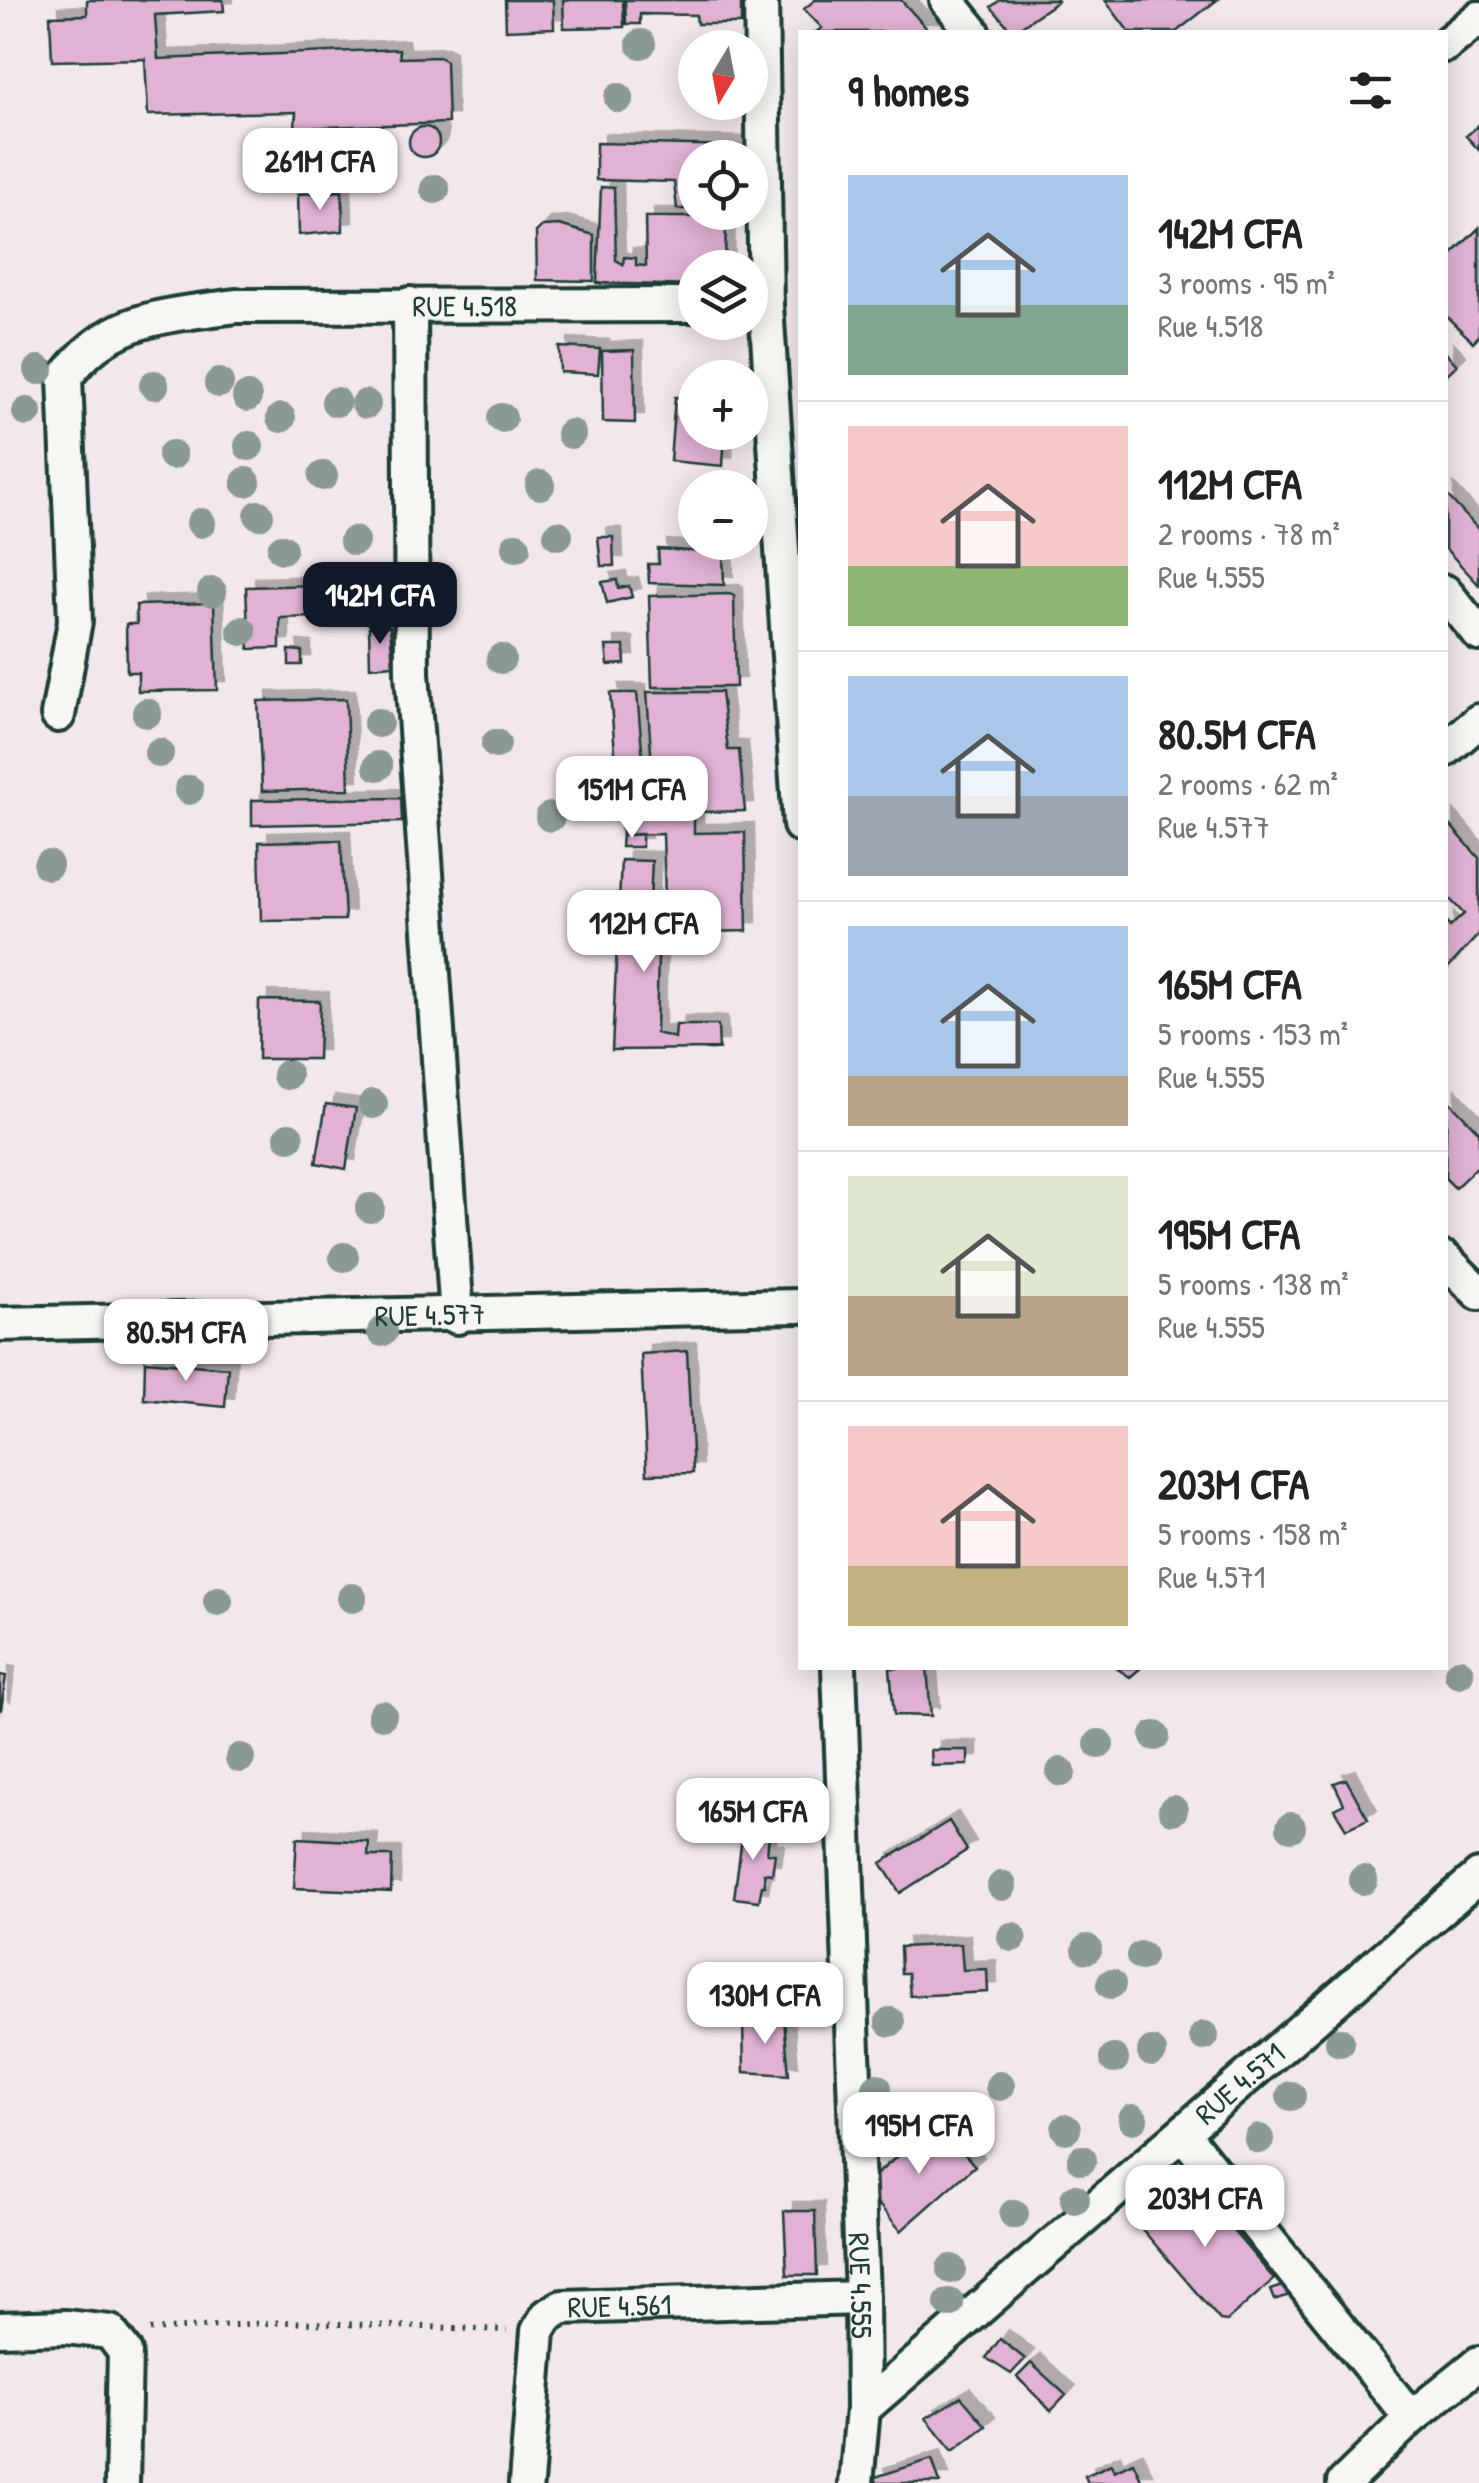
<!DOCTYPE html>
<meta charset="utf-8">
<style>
:root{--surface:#fff;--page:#f6f6f6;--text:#222;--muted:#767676;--line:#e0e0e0;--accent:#111827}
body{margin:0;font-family:"Patrick Hand",sans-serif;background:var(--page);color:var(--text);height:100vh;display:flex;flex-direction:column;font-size:38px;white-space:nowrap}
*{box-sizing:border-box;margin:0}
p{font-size:32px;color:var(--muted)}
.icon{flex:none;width:55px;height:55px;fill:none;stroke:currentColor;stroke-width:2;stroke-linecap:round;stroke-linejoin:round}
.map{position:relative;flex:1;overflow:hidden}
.drawer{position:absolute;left:798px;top:30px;width:650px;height:1640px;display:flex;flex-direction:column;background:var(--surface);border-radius:0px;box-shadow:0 5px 25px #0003}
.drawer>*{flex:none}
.needle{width:65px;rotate:190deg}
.fabs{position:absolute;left:678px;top:30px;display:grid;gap:20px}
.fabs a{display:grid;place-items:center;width:90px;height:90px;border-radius:50%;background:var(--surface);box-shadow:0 5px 25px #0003;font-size:50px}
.price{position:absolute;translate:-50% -85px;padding:0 22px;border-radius:20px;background:#fff;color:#222;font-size:32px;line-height:65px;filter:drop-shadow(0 2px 5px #0008)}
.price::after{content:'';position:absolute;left:50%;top:60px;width:30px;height:22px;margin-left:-15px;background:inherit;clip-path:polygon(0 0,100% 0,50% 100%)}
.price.selected{background:var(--accent);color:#fff}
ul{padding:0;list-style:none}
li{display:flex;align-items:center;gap:30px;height:250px;padding:0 50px}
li+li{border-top:2px solid var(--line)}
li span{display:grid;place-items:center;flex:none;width:280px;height:200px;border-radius:0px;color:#555}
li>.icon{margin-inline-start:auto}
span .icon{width:120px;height:120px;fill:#fffc;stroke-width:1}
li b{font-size:42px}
h2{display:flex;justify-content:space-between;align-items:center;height:120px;padding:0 50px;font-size:42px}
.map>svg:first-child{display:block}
.building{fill:#e1b2d4;stroke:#1f3d34;stroke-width:2.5;filter:url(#shadow)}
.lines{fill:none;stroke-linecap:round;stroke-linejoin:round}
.minor-casing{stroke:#1f3d34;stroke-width:40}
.path{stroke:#1f3d34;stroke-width:6;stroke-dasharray:2.5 8;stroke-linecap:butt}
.minor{stroke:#f6f6f2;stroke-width:32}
.tree{fill:#8a9992}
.labels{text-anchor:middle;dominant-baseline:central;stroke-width:8;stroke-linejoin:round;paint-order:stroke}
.street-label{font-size:30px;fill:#1f3d34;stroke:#f6f6f2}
</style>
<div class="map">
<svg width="1479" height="2483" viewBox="0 0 1479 2483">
<defs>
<filter id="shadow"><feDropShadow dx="9" dy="-9" stdDeviation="0" flood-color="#0004"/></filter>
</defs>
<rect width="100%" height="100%" fill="#f2e8ec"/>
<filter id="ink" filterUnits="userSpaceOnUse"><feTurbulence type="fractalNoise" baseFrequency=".01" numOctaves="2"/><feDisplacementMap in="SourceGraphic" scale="20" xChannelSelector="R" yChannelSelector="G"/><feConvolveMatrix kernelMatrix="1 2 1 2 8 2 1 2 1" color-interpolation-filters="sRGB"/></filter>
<g filter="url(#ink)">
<path class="building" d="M87,0H223L224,11L155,15L158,59L399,49L400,58L439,57L446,61L448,123L295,128L296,112L148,115L145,59L52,61L50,16L87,15Z
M505,0H553L554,28L506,30Z
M563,0H623L624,27L564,28Z
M625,0H741V24H697L696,15L640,14V24H626Z
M815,0H901L930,32H816L822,28L804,9Z
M1000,0H1057L1058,1L1013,32L991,7Z
M1105,0H1217L1176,32H1129Z
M1479,125V150L1466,136Z
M409 142a15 15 0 1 1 30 0a15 15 0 1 1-30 0Z
M596,143L741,146V158H695V209H677L674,182L596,180Z
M601,187L614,188L616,260L623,264L624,257L636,258V265L646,266L645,217H726L725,268H695V286L597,283Z
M342,191L343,231L299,235L298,194Z
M559,225L594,235V281L537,280L536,232L542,226Z
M1479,228V336L1473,342L1445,315V261Z
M559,347L600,349L598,374L560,372Z
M634,350L635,423L603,422L602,351Z
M1445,352L1457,365L1445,376Z
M675,397L695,398V432H725L723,466L670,461Z
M1445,493L1479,530V585L1445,548Z
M598,537H613L614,566H601Z
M658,549L723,553L724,585L649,583L648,564H659Z
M617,580L618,588L629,586L632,597L607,603L602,582Z
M349,584L351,616L280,618V648L249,649L246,587Z
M730,594L734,596L736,687H652L649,596Z
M214,603L217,690L138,691V672H127L126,624H137L136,605Z
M390,626L393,665L370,667L369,627Z
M606,646H624L625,664L608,665Z
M289,650L302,651V665H289Z
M647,692H721L728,750H739L745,811L655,813Z
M610,693H637L648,816L694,814V833L745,832L747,931L666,933L663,834L622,835Z
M346,699L349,789L262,791L258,701Z
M401,798L402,822L252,825V800Z
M1445,819L1479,858V934L1445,971V921L1450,927L1464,914L1445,894Z
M642,834V847H621L622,835Z
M341,840L345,920L261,921L259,842Z
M621,860L652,861L649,922L650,954L658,955L656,1033L675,1038L676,1025H718L719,1049L612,1050Z
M259,1000L320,1001L318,1059H258Z
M1447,1099L1479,1132V1165L1455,1188L1445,1178Z
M326,1104L356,1108L346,1169L316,1163Z
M687,1351L693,1473L647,1474L641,1354Z
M145,1361L228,1368L225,1407L144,1399Z
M890,1668H927L931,1716L894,1715Z
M1116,1668H1141L1130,1677Z
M0,1675L6,1676L1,1710L0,1709Z
M931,1750H968V1765L932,1766Z
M1346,1779L1368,1819L1346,1829L1334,1809L1344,1804L1334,1783Z
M949,1821L967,1850L900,1893L881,1863Z
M744,1823L770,1828L767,1853L775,1854L772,1874L764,1873L765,1886H762L759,1901L734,1898Z
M297,1838L369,1842L368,1856H392L391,1892L294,1888Z
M961,1944L963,1970L987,1969L988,1992L910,1996L908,1973H901L900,1947Z
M784,2020L789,2075L744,2072L743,2021Z
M934,2125H939L975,2166L901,2231L863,2186Z
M1183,2179H1189L1274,2279L1227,2321L1220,2320L1135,2221Z
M784,2211H815L817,2275H787Z
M1284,2285L1290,2295L1275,2300L1271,2290Z
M1000,2339L1025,2359L1011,2374L986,2358Z
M1031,2363L1066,2395L1051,2411L1017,2377Z
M961,2397L986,2426L953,2451L926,2418Z
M932,2459L940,2483H877L875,2477Z
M1133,2462L1143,2483H1088L1085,2476L1111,2464L1114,2471Z"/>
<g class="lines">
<defs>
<g id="minor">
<path d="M761,0L766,305L800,825"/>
<path d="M947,0L973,32"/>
<path d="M1445,45L1479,18"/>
<path d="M410,304L412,673L457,1317"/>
<path d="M1445,592L1479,634"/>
<path id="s1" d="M58,715L75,621L65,378C109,316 166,316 236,306L695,305"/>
<path d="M1445,750L1479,721"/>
<path d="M1445,1259L1479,1293"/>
<path id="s2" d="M0,1324L800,1306"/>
<path id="s3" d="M839,1668L862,2298L863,2409L856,2483"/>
<path d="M1184,2135L1411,2418L1344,2483"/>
<path d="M0,2329L66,2327L110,2332L125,2352L122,2483"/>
<path id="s4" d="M863,2409L1479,1876"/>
<path d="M1411,2418L1479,2363"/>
<path id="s5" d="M526,2483L538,2331L547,2316L562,2307L862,2298"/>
</g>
</defs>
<use href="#minor" class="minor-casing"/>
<path class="path" d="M150,2330L286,2322L507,2330"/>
<use href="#minor" class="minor"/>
</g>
<g class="tree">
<circle cx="641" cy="44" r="15"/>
<circle cx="619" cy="98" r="15"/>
<circle cx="279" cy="167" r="15"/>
<circle cx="435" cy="189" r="15"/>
<circle cx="39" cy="370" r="15"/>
<circle cx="219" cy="383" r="15"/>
<circle cx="154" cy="385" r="15"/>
<circle cx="247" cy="397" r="15"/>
<circle cx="336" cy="402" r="15"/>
<circle cx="366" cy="404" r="15"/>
<circle cx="27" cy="412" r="15"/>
<circle cx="281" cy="418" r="15"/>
<circle cx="502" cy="418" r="15"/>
<circle cx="571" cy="434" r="15"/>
<circle cx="249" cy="446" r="15"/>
<circle cx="172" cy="455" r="15"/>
<circle cx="323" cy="476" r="15"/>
<circle cx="246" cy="482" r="15"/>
<circle cx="540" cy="485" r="15"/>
<circle cx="259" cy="515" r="15"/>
<circle cx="201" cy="523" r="15"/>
<circle cx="558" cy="535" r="15"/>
<circle cx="354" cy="541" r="15"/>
<circle cx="516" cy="547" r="15"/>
<circle cx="282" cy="549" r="15"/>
<circle cx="212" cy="592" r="15"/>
<circle cx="242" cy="631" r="15"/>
<circle cx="501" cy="659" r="15"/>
<circle cx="147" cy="713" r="15"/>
<circle cx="378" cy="723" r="15"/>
<circle cx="496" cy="744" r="15"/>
<circle cx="159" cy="753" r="15"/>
<circle cx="378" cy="766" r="15"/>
<circle cx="189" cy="790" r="15"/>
<circle cx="550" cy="817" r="15"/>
<circle cx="48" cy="865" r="15"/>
<circle cx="287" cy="1075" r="15"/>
<circle cx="373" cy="1104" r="15"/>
<circle cx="289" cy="1137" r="15"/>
<circle cx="370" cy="1208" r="15"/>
<circle cx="344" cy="1257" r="15"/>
<circle cx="382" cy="1332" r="15"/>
<circle cx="352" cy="1598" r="15"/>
<circle cx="218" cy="1601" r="15"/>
<circle cx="1459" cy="1673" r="15"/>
<circle cx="382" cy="1715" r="15"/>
<circle cx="1155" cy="1736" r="15"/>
<circle cx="1099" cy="1744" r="15"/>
<circle cx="240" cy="1758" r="15"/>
<circle cx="1061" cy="1772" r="15"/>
<circle cx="1173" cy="1810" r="15"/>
<circle cx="1291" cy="1827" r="15"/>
<circle cx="1363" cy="1880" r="15"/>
<circle cx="1002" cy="1886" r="15"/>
<circle cx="1012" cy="1937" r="15"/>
<circle cx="1087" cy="1949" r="15"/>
<circle cx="1141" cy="1956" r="15"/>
<circle cx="1111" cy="1984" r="15"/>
<circle cx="890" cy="2022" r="15"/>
<circle cx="1204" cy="2036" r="15"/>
<circle cx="1340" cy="2042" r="15"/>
<circle cx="1152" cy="2052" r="15"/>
<circle cx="1114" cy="2059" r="15"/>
<circle cx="1000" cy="2086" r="15"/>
<circle cx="877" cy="2088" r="15"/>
<circle cx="1291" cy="2096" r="15"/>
<circle cx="1133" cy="2119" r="15"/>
<circle cx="1066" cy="2129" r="15"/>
<circle cx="1259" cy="2139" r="15"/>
<circle cx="1082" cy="2160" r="15"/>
<circle cx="1075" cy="2199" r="15"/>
<circle cx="1014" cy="2214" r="15"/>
<circle cx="951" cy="2269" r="15"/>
<circle cx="949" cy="2303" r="15"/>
</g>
</g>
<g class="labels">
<g class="street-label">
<text stroke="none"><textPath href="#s1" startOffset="760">RUE 4.518</textPath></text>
<text stroke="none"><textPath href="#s2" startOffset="430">RUE 4.577</textPath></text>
<text stroke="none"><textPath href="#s4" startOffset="498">RUE 4.571</textPath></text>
<text stroke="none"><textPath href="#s3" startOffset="618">RUE 4.555</textPath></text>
<text stroke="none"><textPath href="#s5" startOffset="245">RUE 4.561</textPath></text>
</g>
</g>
</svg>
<div class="fabs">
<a><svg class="needle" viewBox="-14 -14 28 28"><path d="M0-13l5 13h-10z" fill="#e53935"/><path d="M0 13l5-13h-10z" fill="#767676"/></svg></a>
<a><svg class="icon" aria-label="locate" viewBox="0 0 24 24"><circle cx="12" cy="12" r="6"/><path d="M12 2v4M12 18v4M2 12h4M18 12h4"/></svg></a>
<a><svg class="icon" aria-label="layers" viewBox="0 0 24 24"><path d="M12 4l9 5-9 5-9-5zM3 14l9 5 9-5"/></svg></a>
<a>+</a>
<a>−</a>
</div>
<b class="price" style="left:320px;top:213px">261M CFA</b>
<b class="price selected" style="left:380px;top:647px">142M CFA</b>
<b class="price" style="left:632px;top:841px">151M CFA</b>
<b class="price" style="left:644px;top:975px">112M CFA</b>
<b class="price" style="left:186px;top:1384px">80.5M CFA</b>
<b class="price" style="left:753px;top:1863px">165M CFA</b>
<b class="price" style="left:765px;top:2047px">130M CFA</b>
<b class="price" style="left:919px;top:2177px">195M CFA</b>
<b class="price" style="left:1205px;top:2250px">203M CFA</b>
<section class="drawer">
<h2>9 homes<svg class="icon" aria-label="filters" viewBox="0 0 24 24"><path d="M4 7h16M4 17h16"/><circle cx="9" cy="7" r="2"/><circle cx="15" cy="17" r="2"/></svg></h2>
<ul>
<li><span style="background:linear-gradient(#a9c7e8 65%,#7fa58c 0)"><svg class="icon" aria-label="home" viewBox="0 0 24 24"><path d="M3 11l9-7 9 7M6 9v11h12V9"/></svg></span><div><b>142M CFA</b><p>3 rooms · 95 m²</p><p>Rue 4.518</p></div></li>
<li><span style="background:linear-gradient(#f6c9c9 70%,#8fb573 0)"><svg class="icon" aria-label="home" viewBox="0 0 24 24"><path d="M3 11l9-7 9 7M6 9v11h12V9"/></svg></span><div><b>112M CFA</b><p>2 rooms · 78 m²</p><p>Rue 4.555</p></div></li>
<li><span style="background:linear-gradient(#a9c7e8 60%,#9aa5b1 0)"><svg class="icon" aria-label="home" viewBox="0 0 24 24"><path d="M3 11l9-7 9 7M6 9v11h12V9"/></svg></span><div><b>80.5M CFA</b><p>2 rooms · 62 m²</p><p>Rue 4.577</p></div></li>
<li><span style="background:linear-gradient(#a9c7e8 75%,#b9a48a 0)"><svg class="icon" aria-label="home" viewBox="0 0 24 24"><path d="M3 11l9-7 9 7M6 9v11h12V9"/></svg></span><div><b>165M CFA</b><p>5 rooms · 153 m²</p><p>Rue 4.555</p></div></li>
<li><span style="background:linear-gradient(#dfe7d0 60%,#b9a48a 0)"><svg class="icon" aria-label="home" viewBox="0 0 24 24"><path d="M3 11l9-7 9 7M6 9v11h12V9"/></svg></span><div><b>195M CFA</b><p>5 rooms · 138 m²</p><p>Rue 4.555</p></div></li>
<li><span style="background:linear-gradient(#f6c9c9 70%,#c2b280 0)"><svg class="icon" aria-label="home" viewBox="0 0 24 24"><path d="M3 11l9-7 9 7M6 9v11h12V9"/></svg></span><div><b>203M CFA</b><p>5 rooms · 158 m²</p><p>Rue 4.571</p></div></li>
</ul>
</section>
</div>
